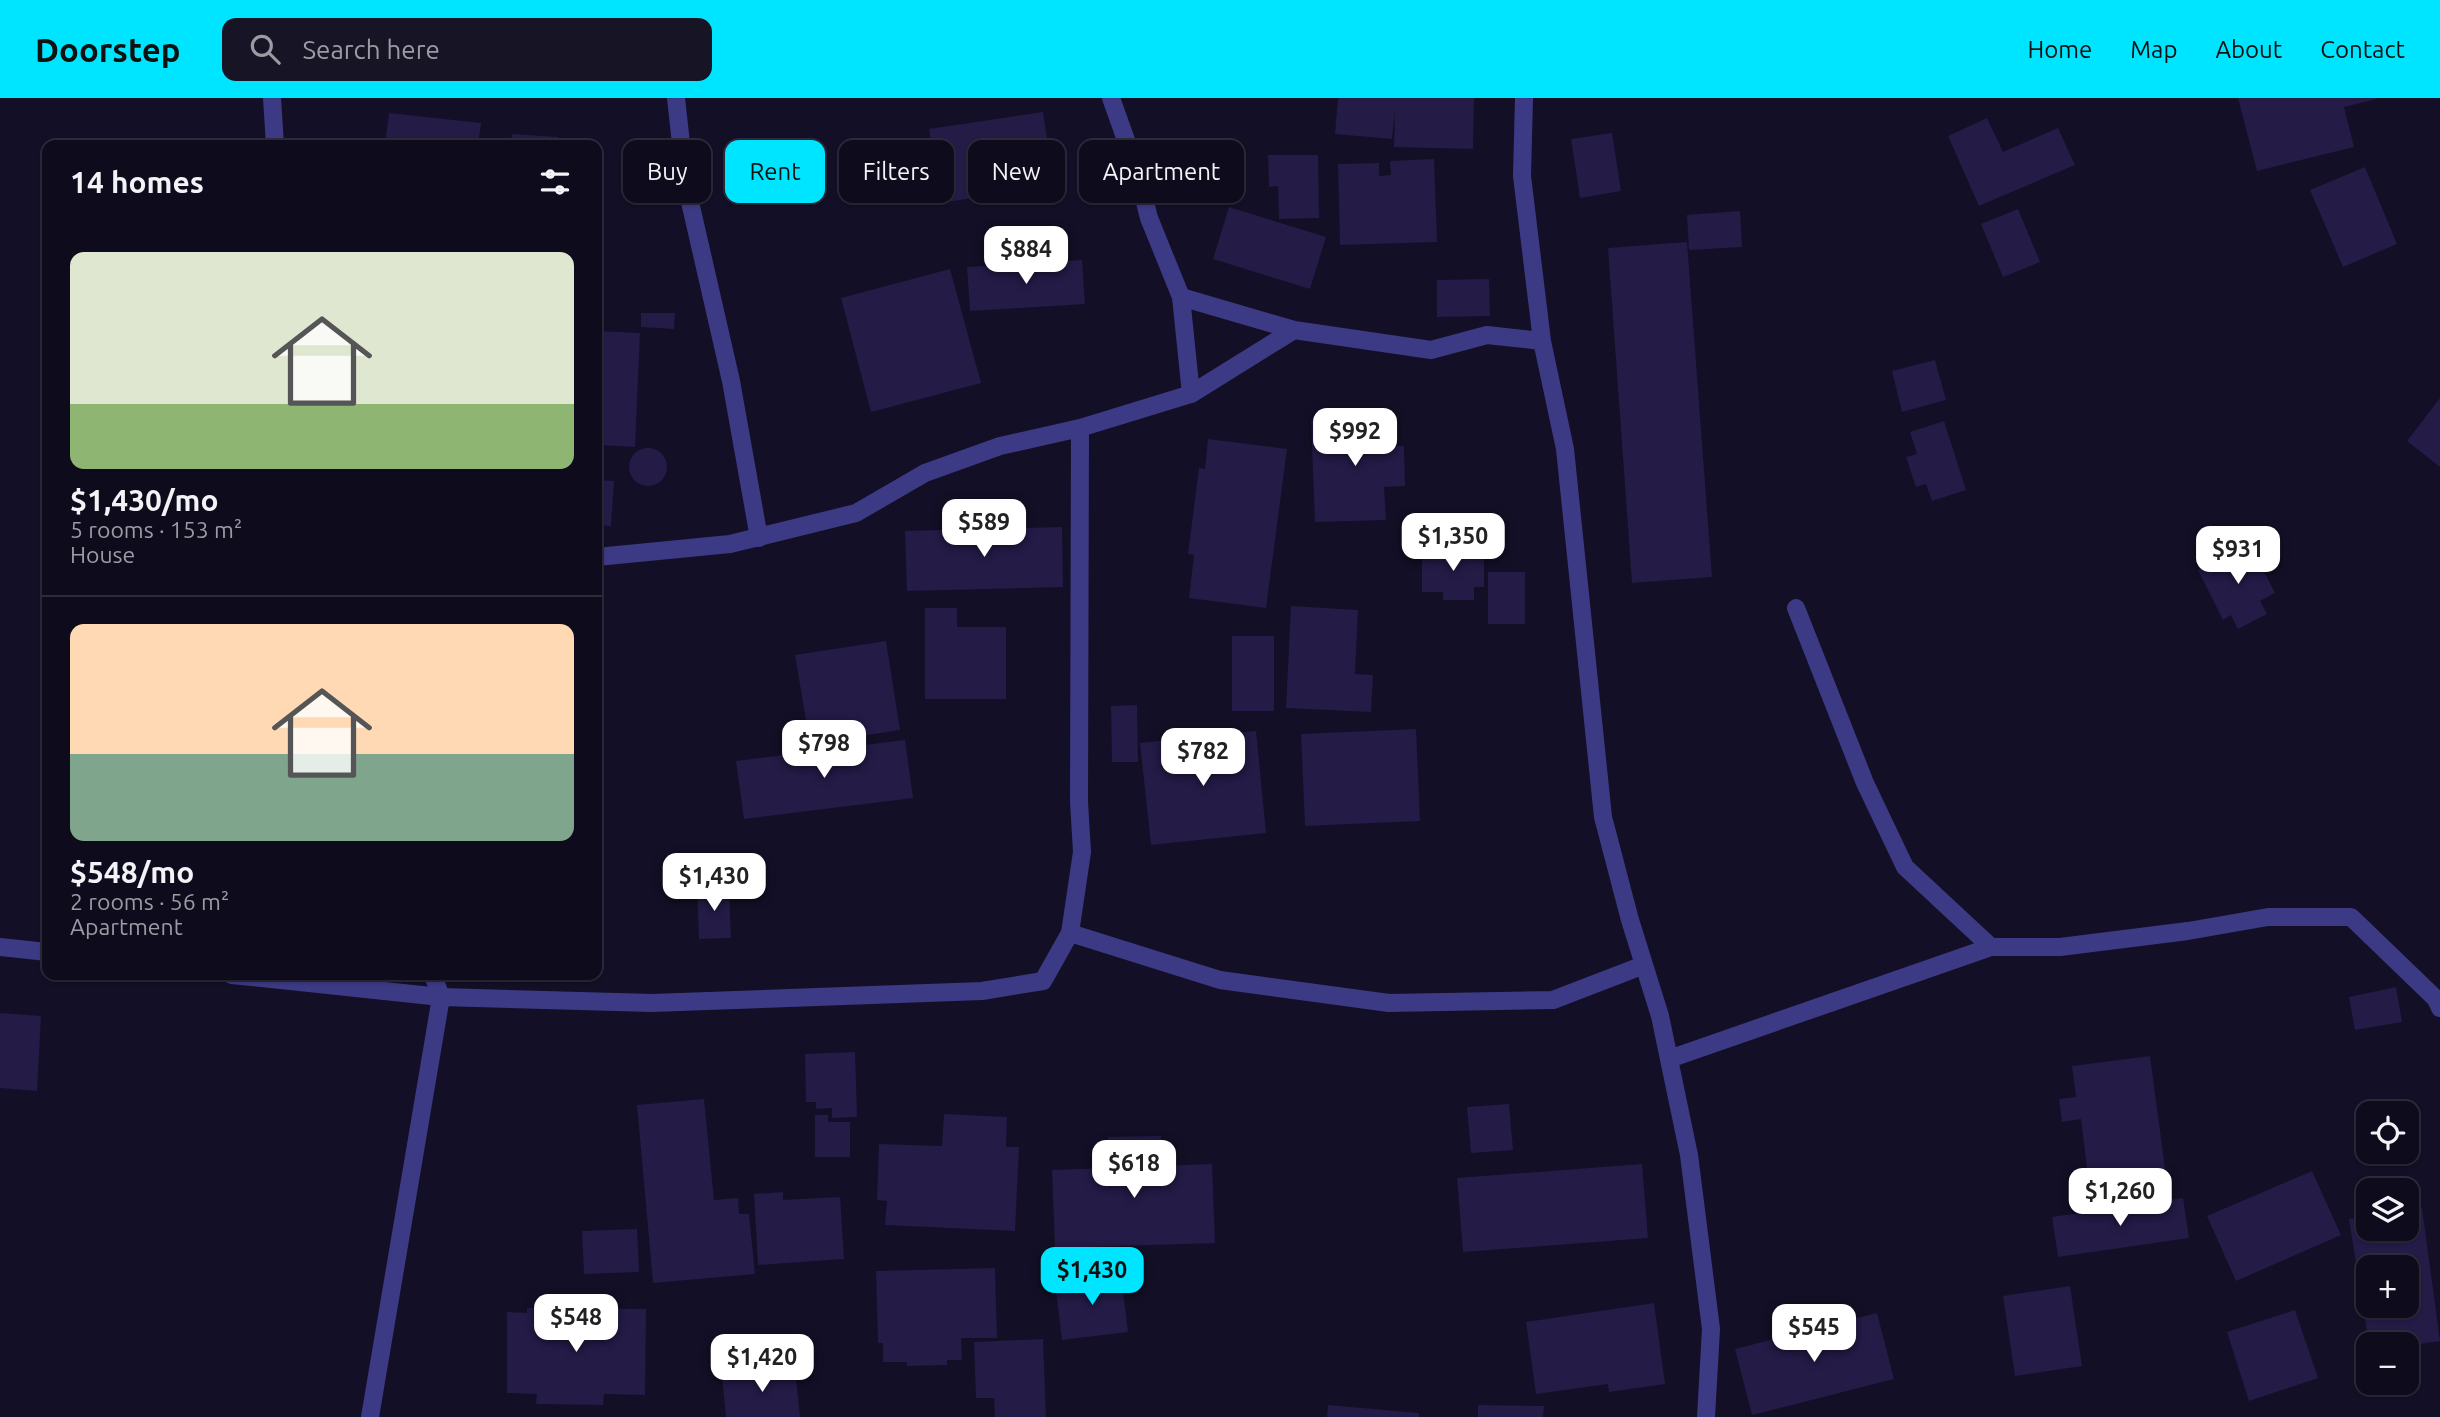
<!DOCTYPE html>
<meta charset="utf-8">
<style>
:root{--surface:#0e0b1c;--page:#171425;--text:#f1f3f6;--muted:#9b9ba3;--line:#2e2b3b;--accent:#00e5ff}
body{margin:0;font-family:Ubuntu,sans-serif;background:var(--page);color:var(--text);height:100vh;display:flex;flex-direction:column;font-size:26px;white-space:nowrap}
*{box-sizing:border-box;margin:0}
p{font-size:23px;color:var(--muted)}
.icon{flex:none;width:38px;height:38px;fill:none;stroke:currentColor;stroke-width:2;stroke-linecap:round;stroke-linejoin:round}
.map{position:relative;flex:1;overflow:hidden}
.panel{position:absolute;left:42px;top:42px;width:560px;height:840px;display:flex;flex-direction:column;background:var(--surface);border-radius:14px;box-shadow:0 2px 5px #0004,0 0 0 2px var(--line)}
.panel>*{flex:none}
.hud{position:absolute;left:623px;top:42px;width:665px;height:63px;display:flex;gap:14px}
.tools{position:absolute;left:2356px;top:1003px;display:grid;gap:14px}
.tools a{display:grid;place-items:center;width:63px;height:63px;border-radius:14px;background:var(--surface);box-shadow:0 2px 5px #0004,0 0 0 2px var(--line);font-size:35px}
.price{position:absolute;translate:-50% -60px;padding:0 16px;border-radius:14px;background:#fff;color:#222;font-size:23px;line-height:46px;filter:drop-shadow(0 2px 4px #0008)}
.price::after{content:'';position:absolute;left:50%;top:42px;width:21px;height:16px;margin-left:-10px;background:inherit;clip-path:polygon(0 0,100% 0,50% 100%)}
.price.selected{background:var(--accent);color:#111}
ul{padding:0;list-style:none}
li{display:grid;align-content:center;gap:14px;height:371px;padding:0 28px}
li+li{border-top:2px solid var(--line)}
li span{display:grid;place-items:center;height:217px;border-radius:14px;color:#555}
li>.icon{margin-inline-start:auto}
span .icon{width:126px;height:126px;fill:#fffc;stroke-width:1}
li b{font-size:30px}
h2{display:flex;justify-content:space-between;align-items:center;height:84px;padding:0 28px;font-size:30px}
.chip{padding:0 24px;border-radius:14px;background:var(--surface);box-shadow:0 2px 5px #0004,0 0 0 2px var(--line);font-size:24px;line-height:63px}
.chip.selected{background:var(--accent);color:#111}
header{display:flex;align-items:center;gap:42px;box-sizing:border-box;height:98px;padding:0 35px;background:var(--accent);color:#111}
header strong{font-size:33px}
nav{display:flex;gap:38px;margin-inline-start:auto;font-size:24px}
.search{width:490px;height:63px;background:var(--page);display:flex;align-items:center;gap:18px;box-sizing:border-box;padding:0 24px;border-radius:14px;color:var(--muted);font-size:26px}
.map>svg:first-child{display:block}
.building{fill:#241b47;fill-rule:evenodd}
.lines{fill:none;stroke-linecap:round;stroke-linejoin:round}
.street{stroke:#3d3a85;stroke-width:18}
</style>
<header>
<strong>Doorstep</strong>
<div class="search"><svg class="icon" aria-label="search" viewBox="0 0 24 24"><circle cx="10" cy="10" r="6"/><path d="M15 15l6 6"/></svg>Search here</div>
<nav><a>Home</a><a>Map</a><a>About</a><a>Contact</a></nav>
</header>
<div class="map">
<svg width="2440" height="1319" viewBox="0 0 2440 1319">
<rect width="100%" height="100%" fill="#130f26"/>
<path class="building" d="M1338,0H1474L1473,51L1394,49L1395,12L1392,41L1335,36Z
M2238,0H2375L2376,1L2344,9L2354,49L2257,73Z
M1043,14L1054,88L940,105L929,31Z
M389,15L481,25L478,47H385Z
M1987,20L2003,54L2058,30L2075,67L1979,108L1948,38Z
M1612,35L1621,93L1580,100L1571,41Z
M512,36L558,39V47H511Z
M1268,57H1318L1319,120L1279,121L1278,88L1269,89Z
M1434,61L1437,144L1340,147L1338,66L1379,65V78L1391,77L1390,63Z
M2365,69L2397,146L2343,169L2310,92Z
M1229,109L1326,139L1310,191L1213,161Z
M2018,111L2040,164L2003,179L1981,126Z
M1740,113L1742,149L1689,152L1687,117Z
M1687,144L1712,479L1632,485L1608,150Z
M1082,162L1085,206L970,213L967,169Z
M950,171L981,285L871,314L841,200Z
M1489,181L1490,218L1437,219V182Z
M641,215H675L674,231L641,229Z
M597,233L640,235L635,349L597,347Z
M1935,262L1946,302L1902,314L1892,273Z
M2440,300V369L2407,343Z
M1395,319L1396,348H1404L1405,388L1384,389L1386,422L1315,424L1311,322Z
M1944,323L1966,392L1932,403L1926,386L1916,389L1906,359L1917,356L1910,334Z
M1208,341L1287,351L1266,510L1189,500L1194,457L1188,456L1199,370L1205,371Z
M629 369a19 19 0 1 1 38 0a19 19 0 1 1-38 0Z
M597,382L614,383L611,428L597,427Z
M1062,429L1063,489L907,493L905,433Z
M2250,446L2275,495L2260,503L2267,516L2238,531L2231,517L2223,522L2198,472Z
M1422,453H1484V489H1474V502H1443V494H1422Z
M1488,474H1525V526H1488Z
M1291,508L1358,512L1355,576L1373,577L1371,614L1286,610Z
M925,510H957V529H1006V601H925Z
M1232,538H1274V613H1232Z
M886,543L900,632L810,646L795,557Z
M1137,607L1138,664H1112L1111,608Z
M1416,631L1420,723L1305,728L1301,636Z
M1256,633L1266,735L1151,747L1140,645Z
M905,642L913,700L744,721L736,663Z
M729,790L731,840L699,841L697,791Z
M2396,889L2402,924L2355,932L2349,899Z
M0,915L41,918L37,993L0,990Z
M855,954L857,1019L832,1020V1010L816,1011V1004H806L805,956Z
M2150,958L2168,1093L2091,1103L2081,1021L2062,1024L2059,1001L2076,999L2072,968Z
M704,1001L714,1102L738,1100L739,1116H749L755,1176L653,1185L637,1007Z
M1509,1006L1513,1052L1471,1055L1467,1009Z
M944,1016L1007,1019L1006,1049H1019L1015,1133L885,1127L887,1103L877,1102L879,1046L942,1048Z
M815,1017H828V1024H850V1059H815Z
M1161,1038L1162,1068L1212,1066L1215,1145L1055,1150L1052,1072L1109,1070L1108,1039Z
M1642,1066L1648,1140L1463,1154L1457,1080Z
M2312,1073L2341,1137L2236,1183L2207,1118Z
M783,1094V1102L840,1099L844,1161L758,1167L754,1096Z
M2183,1100L2189,1140L2058,1159L2052,1119Z
M2422,1110L2440,1243L2406,1248V1246H2369L2349,1121L2368,1118V1130H2406V1112ZM2368,1169H2406V1208H2368Z
M637,1131L639,1174L584,1176L582,1133Z
M995,1170L997,1240H961L962,1262H947V1267L907,1268V1264H883V1245H878L876,1173Z
M1121,1176L1128,1234L1062,1242L1055,1185Z
M2070,1188L2082,1268L2015,1278L2003,1198Z
M1654,1205L1665,1286L1609,1294L1608,1286L1536,1296L1526,1224Z
M527,1210L646,1211L645,1297L604,1296L603,1307L536,1306L537,1296L507,1295V1214L527,1215Z
M2295,1212L2318,1280L2249,1303L2227,1234Z
M1877,1215L1894,1281L1752,1317L1735,1251Z
M1043,1241L1046,1319H995L994,1300H976L974,1244Z
M795,1270L800,1319H726L722,1277Z
M1328,1307L1419,1315V1319H1327Z
M1478,1307L1544,1308L1543,1319H1478Z"/>
<g class="lines">
<path class="street" d="M272,0L275,47
M676,0L685,82L731,283L759,440
M1111,0L1137,73L1149,120L1181,199L1294,232L1431,252L1487,237L1542,243
M1524,0L1522,78L1542,243L1565,351L1603,719L1630,822L1660,918L1689,1057L1711,1231L1706,1319
M1191,296L1294,232
M1080,330L1079,704L1082,754L1070,835L1220,882L1389,905L1553,902L1644,867
M597,459L730,446L856,415L925,375L1000,348L1080,330L1191,296L1181,199
M1796,510L1865,685L1905,769L1991,849H2060L2188,833L2268,819H2351L2436,901L2440,910
M0,849L47,854
M232,877L441,899L652,905L982,893L1043,883L1070,835
M1669,961L1991,849
M370,1319L441,899L433,877"/>
</g>
</svg>
<div class="tools">
<a><svg class="icon" aria-label="locate" viewBox="0 0 24 24"><circle cx="12" cy="12" r="6"/><path d="M12 2v4M12 18v4M2 12h4M18 12h4"/></svg></a>
<a><svg class="icon" aria-label="layers" viewBox="0 0 24 24"><path d="M12 4l9 5-9 5-9-5zM3 14l9 5 9-5"/></svg></a>
<a>+</a>
<a>−</a>
</div>
<b class="price" style="left:1026px;top:188px">$884</b>
<b class="price" style="left:1355px;top:370px">$992</b>
<b class="price" style="left:984px;top:461px">$589</b>
<b class="price" style="left:1453px;top:475px">$1,350</b>
<b class="price" style="left:2238px;top:488px">$931</b>
<b class="price" style="left:824px;top:682px">$798</b>
<b class="price" style="left:1203px;top:690px">$782</b>
<b class="price" style="left:714px;top:815px">$1,430</b>
<b class="price" style="left:1134px;top:1102px">$618</b>
<b class="price" style="left:2120px;top:1130px">$1,260</b>
<b class="price selected" style="left:1092px;top:1209px">$1,430</b>
<b class="price" style="left:576px;top:1256px">$548</b>
<b class="price" style="left:1814px;top:1266px">$545</b>
<b class="price" style="left:762px;top:1296px">$1,420</b>
<div class="hud">
<a class="chip">Buy</a>
<a class="chip selected">Rent</a>
<a class="chip">Filters</a>
<a class="chip">New</a>
<a class="chip">Apartment</a>
</div>
<section class="panel">
<h2>14 homes<svg class="icon" aria-label="filters" viewBox="0 0 24 24"><path d="M4 7h16M4 17h16"/><circle cx="9" cy="7" r="2"/><circle cx="15" cy="17" r="2"/></svg></h2>
<ul>
<li><span style="background:linear-gradient(#dfe7d0 70%,#8fb573 0)"><svg class="icon" aria-label="home" viewBox="0 0 24 24"><path d="M3 11l9-7 9 7M6 9v11h12V9"/></svg></span><div><b>$1,430/mo</b><p>5 rooms · 153 m²</p><p>House</p></div></li>
<li><span style="background:linear-gradient(#ffd9b3 60%,#7fa58c 0)"><svg class="icon" aria-label="home" viewBox="0 0 24 24"><path d="M3 11l9-7 9 7M6 9v11h12V9"/></svg></span><div><b>$548/mo</b><p>2 rooms · 56 m²</p><p>Apartment</p></div></li>
</ul>
</section>
</div>
